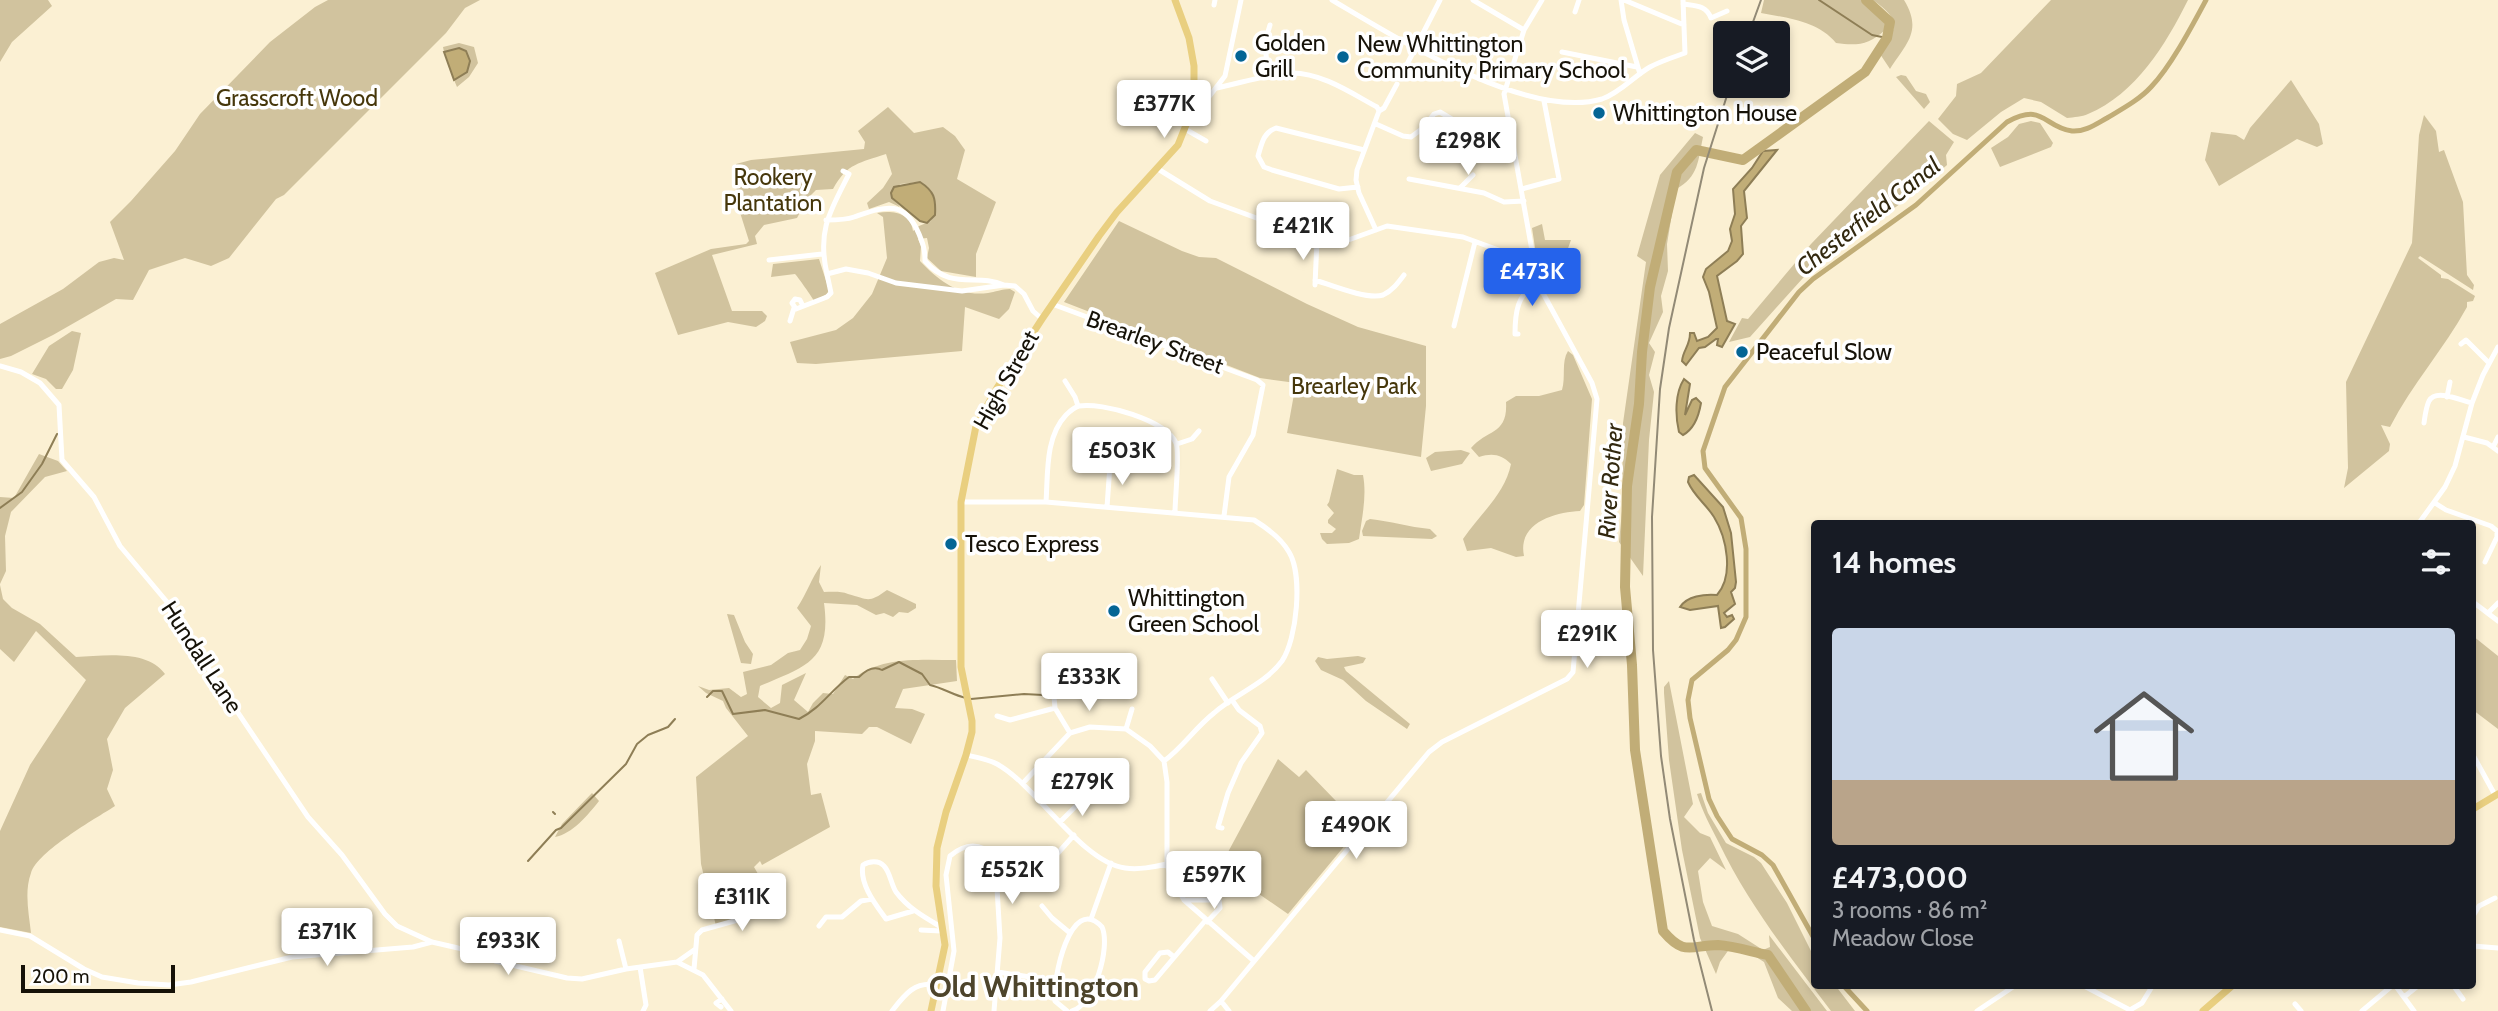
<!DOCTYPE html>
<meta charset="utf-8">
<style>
:root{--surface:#171b24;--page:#20242c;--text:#f1f3f6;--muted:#9ea1a6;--accent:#2563eb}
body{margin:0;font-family:Cabin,sans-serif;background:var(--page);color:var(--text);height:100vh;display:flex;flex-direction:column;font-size:26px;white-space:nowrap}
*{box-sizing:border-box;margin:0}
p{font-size:23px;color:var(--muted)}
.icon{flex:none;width:38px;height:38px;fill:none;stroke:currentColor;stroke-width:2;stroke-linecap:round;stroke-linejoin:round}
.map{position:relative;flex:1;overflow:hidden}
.sheet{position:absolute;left:1811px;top:520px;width:665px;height:469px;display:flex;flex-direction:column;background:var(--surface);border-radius:7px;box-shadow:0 4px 10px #0003}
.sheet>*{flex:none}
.fabs{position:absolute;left:1713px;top:21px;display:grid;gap:14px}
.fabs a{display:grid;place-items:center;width:77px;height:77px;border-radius:7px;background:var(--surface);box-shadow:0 4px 10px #0003;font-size:35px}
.scale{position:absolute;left:21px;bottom:18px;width:154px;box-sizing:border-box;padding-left:7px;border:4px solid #161208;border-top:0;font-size:19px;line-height:24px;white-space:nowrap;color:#161208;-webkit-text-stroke:5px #fff;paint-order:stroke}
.price{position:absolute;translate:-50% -60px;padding:0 16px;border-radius:7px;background:#fff;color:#222;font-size:23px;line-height:46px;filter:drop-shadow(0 2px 4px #0008)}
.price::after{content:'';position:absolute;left:50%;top:42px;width:21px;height:16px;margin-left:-10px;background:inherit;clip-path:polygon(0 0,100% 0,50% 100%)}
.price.selected{background:var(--accent);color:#fff}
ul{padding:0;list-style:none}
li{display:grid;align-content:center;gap:14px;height:371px;padding:0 21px}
li span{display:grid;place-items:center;height:217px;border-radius:7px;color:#555}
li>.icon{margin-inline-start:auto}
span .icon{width:126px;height:126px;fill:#fffc;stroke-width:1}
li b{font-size:30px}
h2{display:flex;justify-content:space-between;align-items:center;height:84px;padding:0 21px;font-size:30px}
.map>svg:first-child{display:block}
.green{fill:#d1c39e}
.water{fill:#c1ad77;stroke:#8e7e56;stroke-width:2}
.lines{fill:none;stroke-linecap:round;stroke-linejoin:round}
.stream{stroke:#8e7e56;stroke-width:2}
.canal{stroke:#c1ad77;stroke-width:5}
.river{stroke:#c1ad77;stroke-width:10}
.minor{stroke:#fff;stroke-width:5}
.major{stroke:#e9cf80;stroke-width:7}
.rail{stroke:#928a76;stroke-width:2}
.poi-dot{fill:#046595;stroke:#fff;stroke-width:2.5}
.labels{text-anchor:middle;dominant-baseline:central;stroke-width:7;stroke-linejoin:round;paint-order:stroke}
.poi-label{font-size:23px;fill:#161208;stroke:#fff;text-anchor:start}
.park-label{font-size:23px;fill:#46370b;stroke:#fff}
.street-label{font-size:23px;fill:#161208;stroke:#fff}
.water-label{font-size:24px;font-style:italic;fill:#32280f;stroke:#fff}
.district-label{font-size:30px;font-weight:bold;fill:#4d442b;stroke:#fff}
</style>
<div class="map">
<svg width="2498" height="1011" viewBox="0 0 2498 1011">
<rect width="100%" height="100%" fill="#fbf0d3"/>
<path class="green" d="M0,0H48L52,6L12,42L0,62Z
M328,0H480L465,8L446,33L284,195L276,199L229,258L211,266L185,258L149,270L133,300L116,299L53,335L11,356L0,359V324L63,289L99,262L114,258L124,260L110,222L131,201L175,151L200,114L270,42L315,7Z
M1764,0H1864L1886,19L1885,30C1869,45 1857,46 1836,43C1818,21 1787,18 1761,13Z
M1873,0H1904C1923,31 1906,44 1890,69L1880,54C1898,27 1901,20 1873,0Z
M2051,0H2188C2166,44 2136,94 2088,114C2082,117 2074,117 2067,118L2041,102L2024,98L2001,112L1967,140L1953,134L1938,119L1956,96L1957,84L1981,73Z
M459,43L474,47L478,63L469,77L457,87L454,80L467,72L470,61L466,51L452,50L444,52L443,47Z
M1901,75L1906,76L1916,91L1926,94L1930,102L1924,109L1896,77Z
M2291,80L2319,124L2323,144L2317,147L2297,139L2219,186L2205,160L2211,132L2236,135L2244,140L2250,128Z
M888,107L914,133L943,127L955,136L965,150L957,179L996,202L976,254V277L941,271L927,258L929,248L927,238L918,239L921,246L920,261C939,281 960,297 988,293C995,292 1002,289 1010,289L1015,292L1009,309L999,319L965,307L962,351L816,364L797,363L790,342L836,330L853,318L872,294L887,258L883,217L877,213C893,210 911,213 913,231L919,226L931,221C936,200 939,195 920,182L900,184L892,198L900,207L889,202L869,209L867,203L883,188L892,174L886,154C860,163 847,163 833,189L816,190L807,199L797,218L764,225L755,236L757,244L712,255L732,311H762L767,316L765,321L756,327L728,322L678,335L655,273L711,249L746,244L749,241L737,203L736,164L751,160L864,149L865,142L858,131Z
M2424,115L2436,131L2439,152L2444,150L2463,202L2467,275L2474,285L2473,290L2420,256L2418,258L2441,275V278L2448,279L2475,296L2473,301L2467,302V307C2444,349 2412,384 2390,427L2381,425L2390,444L2389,451L2344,488L2348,468L2346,382L2412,243L2419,135Z
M1929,121L1954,142L1946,155L1947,165L1915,193L1812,268L1750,337L1729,342L1742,318L1748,319L1811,244Z
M2031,121L2040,123L2053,143L2051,147L2000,167L1991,148L2008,137L2019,124Z
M1695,133L1703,137C1698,160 1699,177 1676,189L1667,244L1668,271L1661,296L1663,312L1649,343L1655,352L1649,375L1654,392L1649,440L1643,576L1619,542L1622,511L1623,423L1646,262L1637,256L1660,175Z
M1119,221L1182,251L1199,257L1216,258L1307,304L1358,327L1426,346V406L1421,457L1287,433L1296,383L1260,378L1064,302Z
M1542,224L1545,240H1571L1566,254L1558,259L1546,255L1545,267H1538L1532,228Z
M819,259L829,290L827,294L814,301C812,297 798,277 795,274L771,277L773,264Z
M72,331L81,333L73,370L62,389H56L46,379L32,374L49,346Z
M1568,351L1573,355L1592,399L1584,505L1580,511C1555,512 1517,523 1524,556L1516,557L1491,548L1467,551L1463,539C1480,514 1505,494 1511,464C1501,454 1492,453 1479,457L1471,448C1487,429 1508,435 1506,402L1516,396H1539L1562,390C1566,377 1561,362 1568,351Z
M1461,450L1470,453L1462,464L1431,471L1426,458L1435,452Z
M39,454L58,461L67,471L45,477L11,512L5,536L6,571L0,584V497L14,498Z
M1337,469L1354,475H1363C1367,496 1362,517 1359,539L1349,543L1327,544L1322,539L1320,533H1332L1336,529L1328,523V520L1334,513L1327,505L1329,502Z
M1370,519C1390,521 1409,527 1430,529L1437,536L1432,539L1363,536L1362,531L1366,521Z
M821,565L819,582L824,592C832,592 841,591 848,594C868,599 868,604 887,590L916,604V608L908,613L899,612L893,617L884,613L876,615L857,605L824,603C832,662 805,666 760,686L758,697L771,708L780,703L782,685L806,673L794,700L808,712L813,703L823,693L833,694L845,675L853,679C881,656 921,660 956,660L957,681L903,689L895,708L912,709L925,714L911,744L877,727H869L862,734L815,731V741L807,764L811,795L821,793L830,827L762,865L760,861L754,867L775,903L754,913L716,926L701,864L696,777L748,736L726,708L723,701L706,693L698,686L709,690L729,688L741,697L747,694L743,672L771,665L788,653L800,650L807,639L811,626L797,608C807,593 811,579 821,565Z
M0,585L3,599L12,608L40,624L76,657C103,656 147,649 165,674L125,708L107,739L113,770L107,789L115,806C95,819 38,851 31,873C24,892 29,914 31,933L0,927V831L30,765L86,680L36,631L14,662L0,649Z
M727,614L734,615L745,642L753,654L751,664L741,663Z
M2473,636L2498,656V729L2473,710Z
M1358,656L1366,658L1363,663L1344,667L1346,671L1410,724L1407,729L1366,701L1343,680L1321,670L1315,661L1318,657L1327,659Z
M1669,681L1693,804L1684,817L1700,833L1710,837L1726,870L1710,858L1698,871L1703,902L1712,926L1738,934L1763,950L1770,947L1769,935L1827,1011H1792L1778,998L1764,962L1750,953L1730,948L1720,962L1716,974L1700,938L1682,850L1669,760L1664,693V687Z
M1278,759L1299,777L1306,770L1336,801L1333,804L1361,826L1288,914L1220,867Z
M592,793L599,801C588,815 572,834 555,837L562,824Z
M1701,793L1708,813L1726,843L1754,857L1761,863L1787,903L1815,959V985H1835L1855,1011H1831C1791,958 1748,904 1719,843C1711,827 1702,811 1697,794Z"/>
<path class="water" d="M459,48L466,51L470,61L467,72L454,80L444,52Z
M1777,150L1744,191L1747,218L1741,226L1743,254L1737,261L1717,276L1727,321L1735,324L1722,347L1717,345L1718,339H1716L1705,347L1699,348L1686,365L1682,361C1683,350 1690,346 1690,333H1694L1697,341L1708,337L1717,328L1709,292L1703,277L1706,269L1728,251L1732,241L1730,229L1735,214L1733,189L1752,168L1763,151Z
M920,182C934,191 936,198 935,215L927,223L920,221L892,198L891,193L894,187Z
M1684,379L1690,384L1685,415L1692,400L1696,398L1701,403C1699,415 1694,429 1683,435L1679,432C1675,415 1675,393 1684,379Z
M1694,475L1723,507L1731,533L1736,582L1735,588L1731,592L1735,604L1724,613L1727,617L1732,615L1734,619L1725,627L1721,628L1718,606L1690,610L1680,607C1687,596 1704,594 1717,595C1734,576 1727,538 1714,517C1706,504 1694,496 1688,482L1689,477Z"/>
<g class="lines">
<path class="stream" d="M1819,0L1872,35L1887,38
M0,508L22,492L42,464L57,434
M707,697L713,691H722L733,714L765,710L799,719C822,707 829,692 849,677H859C865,671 873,665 882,670L899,662L922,674L930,685C943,688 953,695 966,698
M971,699L1024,694L1043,695
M553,812L555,814
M528,861L556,830L561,828L626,764L637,744L648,735L668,727L675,719"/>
<path class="canal" d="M1815,940L1773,865L1762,855L1732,839L1717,816L1709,799L1690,718L1688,700L1692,680L1728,650L1736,640L1746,617V549L1741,518L1705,468L1703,451L1725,387L1799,292L1813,279L1916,205L2007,122C2044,102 2043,127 2072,131C2085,132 2096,124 2107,118C2122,109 2139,100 2151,87C2171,66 2192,26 2206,0
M1843,985L1867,1011"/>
<path class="river" d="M1806,1011L1768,955C1752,952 1735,946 1718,945C1691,945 1685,957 1663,931L1635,750L1632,665L1625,587L1627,486L1639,404L1642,352L1650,287L1677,172L1696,150L1743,160L1865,72L1887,38L1890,22L1866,0"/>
<path class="minor" d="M1332,0C1395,37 1528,121 1602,99C1620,93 1634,76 1650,67C1661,61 1674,57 1685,53L1683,0
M1473,0L1524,30
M1621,0L1624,20L1640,74
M1624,0L1684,25
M1683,4C1696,6 1706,5 1711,18L1727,11
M1214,5L1215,0
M1575,12L1579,0
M1562,52L1637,67
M1402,74L1440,0
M1268,77L1265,42L1270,25
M1217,88C1241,83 1267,74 1292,73C1322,73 1351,93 1377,107L1379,111
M1379,111L1384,108L1397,84
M1188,120L1198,111L1225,76L1241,0
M1376,124L1403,136L1411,137L1423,128L1434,114L1440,112L1470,130
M1185,129L1206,141
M1158,169L1210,201L1317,240L1340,243L1387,226L1463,237L1534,263
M843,171L849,174C830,211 817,231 827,274L846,269L868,273L896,283L962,291L1004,285L1015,286L1024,294L1033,311L1042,319
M1409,179L1484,193L1504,202L1524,201
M1358,187L1339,189L1272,170L1264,167L1258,156C1262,143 1263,133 1276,128L1364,150
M1460,188L1473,175
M1522,189L1559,179L1544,101
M826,220C835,220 846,220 854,217C884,207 904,198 919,234C923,244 925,249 925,261C951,291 976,273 1004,285
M1376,230L1359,193L1356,180L1357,170L1379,111
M769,260L822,254
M1315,280C1331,285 1367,300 1383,295C1392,291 1398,283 1404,275
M1315,285L1317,240
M1052,304L1257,380L1263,385L1253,435L1229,477L1224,516
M803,306L800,300L795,299L792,303L796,309L827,297L831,293L827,274
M790,321L794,308
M1454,326L1475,242
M1518,334H1515C1515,314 1517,292 1538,284
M2461,344L2466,340L2489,363
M0,366L21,372L40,383L59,405L62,460L94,497L120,546L183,621L194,647L308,817L342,855L385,914L397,926L432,942L458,948L495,961L567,978L582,979L626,969L677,962L703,975L731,1011
M1065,381L1075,397L1078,406
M2447,397L2450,382
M2424,423C2425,416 2426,407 2429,401C2436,388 2462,401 2472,403
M2464,437L2487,443L2498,451
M1177,444L1192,439L1199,431
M2493,447L2498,437
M961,502H1046L1254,520C1267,528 1281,538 1289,552C1303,575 1297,639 1282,661C1264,685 1235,694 1214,713C1195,728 1183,747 1164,761
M1046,502C1048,474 1045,437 1066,415C1069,412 1075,407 1079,406C1102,402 1166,420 1176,443C1180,452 1175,499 1175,512
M2435,503L2446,510L2491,526L2497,531V537L2485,562
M1107,507L1110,465
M2419,523L2445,487L2455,466L2472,403L2483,375L2498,347
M2473,602L2498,621
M2488,613L2498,603
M1212,679L1228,703
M1054,697L1055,708L1070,733
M997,716L1010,720L1055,708
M1126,729L1132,709
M966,755C976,757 988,759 997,764C1037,786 1081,862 1125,868C1139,870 1153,867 1167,864
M2473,755L2495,795
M1023,783L1070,733L1090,727L1126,729L1150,746L1164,761L1167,782V864L1171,878L1184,900L1254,961
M1060,822L1088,794L1101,790L1106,796
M1222,828L1218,827L1228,793L1241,763L1262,733L1260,726L1239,710L1232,700
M1184,900H1219L1220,908L1207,922
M1042,906L1052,918L1070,933
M913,911L886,919C876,905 859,884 863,865C869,861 879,860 884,866C890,872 891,884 896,892C908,908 924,917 941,927
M2473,916L2479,906L2495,898
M1091,919L1111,863
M819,926L826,917H842L861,901L872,899
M0,930L30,936L84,969L102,977L138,983L169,985L191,982L292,957L413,947L432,942
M921,930L941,931
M619,941L626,969
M2473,946L2498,948
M1174,957L1168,952L1160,953L1145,972V979L1149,981L1155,980L1205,921
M677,962L694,950
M640,967L646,1005L643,1011
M694,969L697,935L702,930L752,916L774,906
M998,972L1055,981
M2082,985L2130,1010L2142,1003L2153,985
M2395,985L2414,1011
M2453,985L2463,999
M2404,997L2419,985
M1221,1001L1229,1011
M2295,1004L2301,1011
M721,1007L716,1003L722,999
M892,1011C905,994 915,981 937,985
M943,1011L954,951L946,875L950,856C976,834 994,852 1009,874
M994,1011L1000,938L997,888L1000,880L1058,853L1074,835
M1067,1011L1055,1001C1052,982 1070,892 1102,927C1111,947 1094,1005 1072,1011
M1210,1011L1221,1001L1429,752L1442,742L1567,679L1573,672L1597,399L1592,383L1538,284L1504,94L1524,30L1542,0
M1977,1011L2016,985
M2362,1011L2393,985"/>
<path class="major" d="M2473,809L2498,794
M931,1011L945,945L936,886L937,848L946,812L966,755L972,732V721L961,667V502L976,426L997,388L1042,319L1099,236L1117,212L1178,145L1188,120L1194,80V66L1189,38L1175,0
M2203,1011L2233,985"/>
<path class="rail" d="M1749,33L1761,0
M1712,1011L1694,940L1670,819L1661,756L1653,650L1652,517L1660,389L1669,328L1704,168L1730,86"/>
</g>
<g class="poi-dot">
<circle cx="1241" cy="56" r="7"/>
<circle cx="1343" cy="57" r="7"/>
<circle cx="1599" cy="113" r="7"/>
<circle cx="1742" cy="352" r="7"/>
<circle cx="951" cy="544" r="7"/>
<circle cx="1114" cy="611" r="7"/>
</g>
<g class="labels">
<g class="poi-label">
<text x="1255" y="43">Golden<tspan x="1255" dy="26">Grill</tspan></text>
<text x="1357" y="44">New Whittington<tspan x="1357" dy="26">Community Primary School</tspan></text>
<text x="1613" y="113">Whittington House</text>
<text x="1756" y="352">Peaceful Slow</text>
<text x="965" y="544">Tesco Express</text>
<text x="1128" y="598">Whittington<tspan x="1128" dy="26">Green School</tspan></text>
</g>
<g class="park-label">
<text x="297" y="98">Grasscroft Wood</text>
<text x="773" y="177">Rookery<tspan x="773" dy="26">Plantation</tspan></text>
<text x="1354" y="386">Brearley Park</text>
</g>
<g class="street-label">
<text transform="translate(1155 342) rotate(20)">Brearley Street</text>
<text transform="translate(1006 380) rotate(-61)">High Street</text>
<text transform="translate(202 657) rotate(57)">Hundall Lane</text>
</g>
<g class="water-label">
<text transform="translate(1868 216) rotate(-38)">Chesterfield Canal</text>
<text transform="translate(1610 481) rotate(-86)">River Rother</text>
</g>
<g class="district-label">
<text x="1034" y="986">Old Whittington</text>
</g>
</g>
</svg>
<div class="fabs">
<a><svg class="icon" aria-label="layers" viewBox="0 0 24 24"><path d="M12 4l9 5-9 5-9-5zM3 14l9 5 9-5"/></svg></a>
</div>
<div class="scale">200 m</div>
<b class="price" style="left:1164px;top:140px">£377K</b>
<b class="price" style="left:1468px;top:177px">£298K</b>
<b class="price" style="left:1303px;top:262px">£421K</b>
<b class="price selected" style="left:1532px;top:308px">£473K</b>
<b class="price" style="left:1122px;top:487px">£503K</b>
<b class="price" style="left:1587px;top:670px">£291K</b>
<b class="price" style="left:1089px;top:713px">£333K</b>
<b class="price" style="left:1082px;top:818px">£279K</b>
<b class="price" style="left:1356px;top:861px">£490K</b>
<b class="price" style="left:1012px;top:906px">£552K</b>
<b class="price" style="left:1214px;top:911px">£597K</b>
<b class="price" style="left:742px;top:933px">£311K</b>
<b class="price" style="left:327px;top:968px">£371K</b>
<b class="price" style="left:508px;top:977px">£933K</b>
<section class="sheet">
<h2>14 homes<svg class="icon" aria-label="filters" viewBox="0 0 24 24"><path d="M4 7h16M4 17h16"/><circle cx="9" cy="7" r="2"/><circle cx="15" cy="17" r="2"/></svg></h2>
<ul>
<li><span style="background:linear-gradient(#c9d6e8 70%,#b9a48a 0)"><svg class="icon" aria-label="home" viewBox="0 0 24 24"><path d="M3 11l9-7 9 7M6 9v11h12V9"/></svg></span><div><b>£473,000</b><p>3 rooms · 86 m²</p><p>Meadow Close</p></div></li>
</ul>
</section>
</div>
